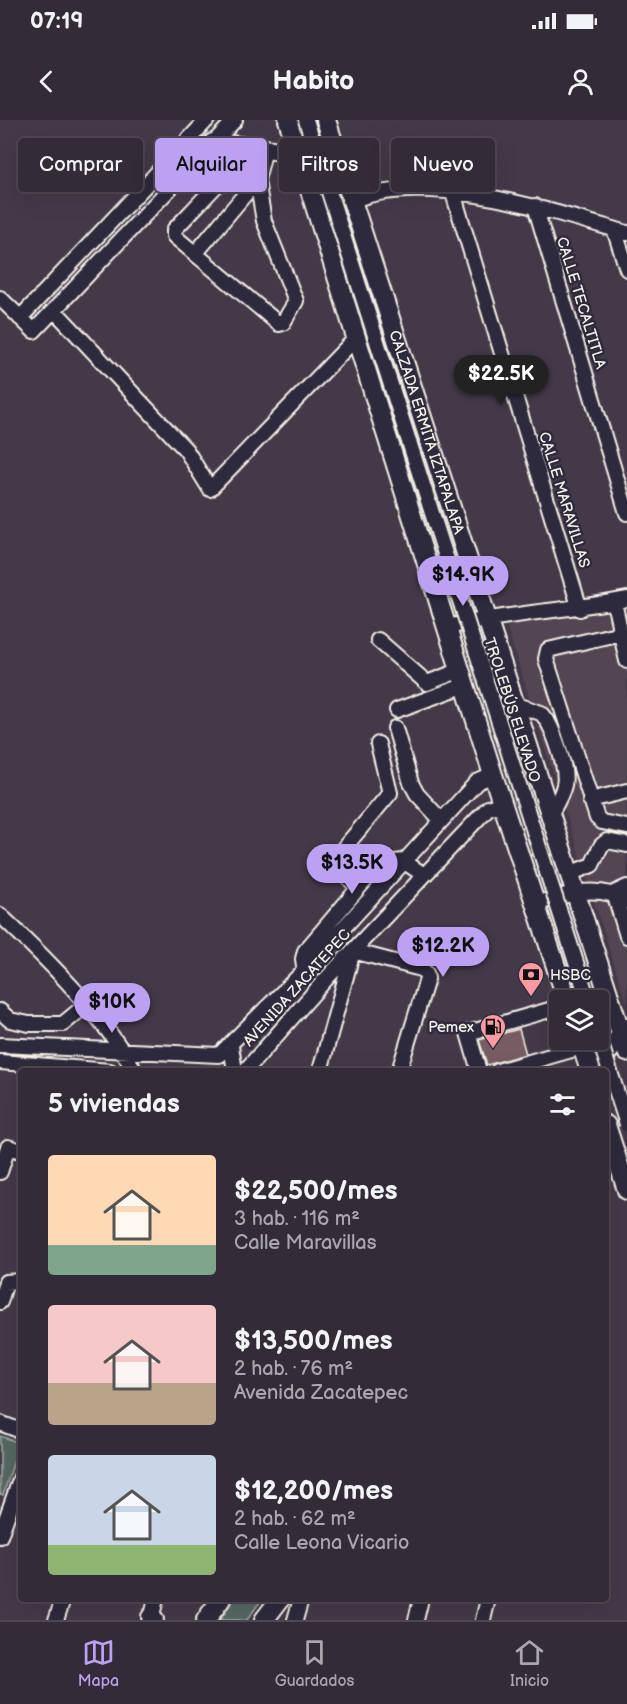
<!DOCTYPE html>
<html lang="es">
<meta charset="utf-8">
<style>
:root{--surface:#332b37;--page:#3e3742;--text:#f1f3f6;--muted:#a9a7ad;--line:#4e4752;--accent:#bca0f2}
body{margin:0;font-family:"Balsamiq Sans",sans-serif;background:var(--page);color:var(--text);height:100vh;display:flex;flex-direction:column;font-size:22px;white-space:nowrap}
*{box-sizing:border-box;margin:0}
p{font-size:20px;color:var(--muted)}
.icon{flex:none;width:33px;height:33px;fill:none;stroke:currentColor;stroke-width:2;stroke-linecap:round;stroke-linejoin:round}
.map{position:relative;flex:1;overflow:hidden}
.panel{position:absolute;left:18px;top:948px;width:591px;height:534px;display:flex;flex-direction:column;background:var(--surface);border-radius:6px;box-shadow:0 6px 24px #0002,0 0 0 2px var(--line)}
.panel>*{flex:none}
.banner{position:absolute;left:18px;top:18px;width:591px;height:54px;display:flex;gap:12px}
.controls{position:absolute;left:549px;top:870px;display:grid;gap:12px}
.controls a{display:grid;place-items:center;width:60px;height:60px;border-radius:6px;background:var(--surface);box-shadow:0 6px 24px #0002,0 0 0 2px var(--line);font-size:30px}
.price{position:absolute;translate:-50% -51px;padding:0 14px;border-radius:21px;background:var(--accent);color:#111;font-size:20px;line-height:39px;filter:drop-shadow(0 2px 3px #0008)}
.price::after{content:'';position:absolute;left:50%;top:36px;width:18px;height:14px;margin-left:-9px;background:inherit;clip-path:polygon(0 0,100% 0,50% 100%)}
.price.on{background:#222;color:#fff}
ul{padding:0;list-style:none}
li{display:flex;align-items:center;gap:18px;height:150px;padding:0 30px}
li span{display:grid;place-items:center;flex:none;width:168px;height:120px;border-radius:6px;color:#555}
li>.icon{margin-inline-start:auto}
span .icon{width:72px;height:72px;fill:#fffc;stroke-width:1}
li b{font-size:26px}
h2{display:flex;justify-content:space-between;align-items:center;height:72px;padding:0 30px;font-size:26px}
.chip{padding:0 21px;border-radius:6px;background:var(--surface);box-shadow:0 6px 24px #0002,0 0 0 2px var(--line);font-size:21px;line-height:54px}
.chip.on{background:var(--accent);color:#111}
.status{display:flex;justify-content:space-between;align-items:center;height:42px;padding:0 30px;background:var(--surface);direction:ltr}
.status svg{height:16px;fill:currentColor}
header{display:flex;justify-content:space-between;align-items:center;height:78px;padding:0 30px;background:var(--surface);font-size:27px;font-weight:700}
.menu{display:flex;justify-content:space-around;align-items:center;height:84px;border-top:2px solid var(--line);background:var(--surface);font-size:16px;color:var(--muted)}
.menu a{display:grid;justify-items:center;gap:3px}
.menu .on{color:var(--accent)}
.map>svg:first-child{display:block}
.built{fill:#534451}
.green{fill:#556862;stroke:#a4aca5;stroke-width:1.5}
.building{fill:#755d64;stroke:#f4f1e8;stroke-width:1.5}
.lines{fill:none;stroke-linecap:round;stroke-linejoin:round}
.minor-casing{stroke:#f4f1e8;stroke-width:18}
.major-casing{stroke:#f4f1e8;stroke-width:22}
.minor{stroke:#2f2a3d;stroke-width:14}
.major{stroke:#2f2a3d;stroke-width:18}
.minor-bridge-casing{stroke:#f4f1e8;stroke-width:18;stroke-linecap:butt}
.path-bridge{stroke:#f4f1e8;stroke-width:2;stroke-dasharray:4.5 4.5;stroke-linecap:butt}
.minor-bridge{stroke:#2f2a3d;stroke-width:14}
.labels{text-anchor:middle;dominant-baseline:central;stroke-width:5;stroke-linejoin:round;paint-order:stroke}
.street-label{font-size:15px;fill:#f4f1e8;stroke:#2f2a3d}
.poi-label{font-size:15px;fill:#f4f1e8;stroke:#2f2a3d;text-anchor:start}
</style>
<div class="status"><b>07:19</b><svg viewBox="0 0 49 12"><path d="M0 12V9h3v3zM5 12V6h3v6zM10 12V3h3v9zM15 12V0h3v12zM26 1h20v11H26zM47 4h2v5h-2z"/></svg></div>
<header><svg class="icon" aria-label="back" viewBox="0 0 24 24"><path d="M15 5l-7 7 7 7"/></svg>Habito<svg class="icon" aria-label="person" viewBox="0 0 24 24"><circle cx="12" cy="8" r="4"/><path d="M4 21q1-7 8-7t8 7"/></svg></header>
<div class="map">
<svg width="627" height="1500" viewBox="0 0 627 1500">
<rect width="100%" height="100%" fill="#443949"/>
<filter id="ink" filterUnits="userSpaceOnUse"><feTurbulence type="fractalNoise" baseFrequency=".0167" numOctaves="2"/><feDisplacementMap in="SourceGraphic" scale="12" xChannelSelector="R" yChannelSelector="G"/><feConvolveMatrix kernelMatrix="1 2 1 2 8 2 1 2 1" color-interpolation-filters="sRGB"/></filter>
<g filter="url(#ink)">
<path class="built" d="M627,487V881L626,882L505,502Z"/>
<path class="green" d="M0,1316L20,1323L3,1375L0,1374Z
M234,1479H262L247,1500H220Z"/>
<path class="building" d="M519,909L526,934L487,945L479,920Z"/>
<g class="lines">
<defs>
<path id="minor" d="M257,60L234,51L228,53L174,110V116L279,204L283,203L296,181L264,101L257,60L265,29
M453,73L580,489
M351,81C427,50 551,91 627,113
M535,86L627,393
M614,109L627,149
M195,134L257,60
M0,178L34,211L235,0
M54,190L186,330L210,369L356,218
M20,198L207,0
M614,482L627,541
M448,507C507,493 567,491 627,479
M621,513L548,530L546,539L597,698L602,702L627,707
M378,520L427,563L461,550
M514,584L541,593C552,603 568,649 564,665C562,675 555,686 550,695
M397,590L466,565
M395,608L411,663L417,674L441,700
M590,680L627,671
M569,754L592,745L601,726L607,721L627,725
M627,767L614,773L627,816
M358,768L333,741L390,673L378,624
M536,784C567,774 598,763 627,781
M0,795C50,842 100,892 135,951
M305,853L303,839L305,831L379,744L403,741L424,755
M0,891L10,900L29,904H63L87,884
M0,925L219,935L303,852L477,662L493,655
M231,926L235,951
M0,942L110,951
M245,951L326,859L488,688L503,683
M320,951L353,831L421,849L426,853L427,859L399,951
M479,951L468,913L560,887
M498,951L582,927
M0,1052L8,1027L21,1031
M0,1182L6,1162L21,1161
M0,1303L21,1311
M0,1416L21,1357
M56,1500L63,1479
M151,1500L156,1479
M295,1500L301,1479
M416,1500L421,1479
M483,1500L488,1479"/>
<g id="major">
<path d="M288,0L493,655L567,880"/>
<path id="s1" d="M326,0L627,932"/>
<path d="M213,23L299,33"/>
<path d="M580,920L590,951"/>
<path d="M594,951L626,908"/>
<path d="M606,1005L627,1070"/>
<path d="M151,1497L154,1500"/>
<path d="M206,1500L221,1479"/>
<path d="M264,1500L280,1479"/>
</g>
</defs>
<use href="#minor" class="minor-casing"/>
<use href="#major" class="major-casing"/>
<use href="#minor" class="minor"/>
<use href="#major" class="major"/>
<defs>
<path id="minor-bridge" d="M306,0L588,880
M598,915L627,1004"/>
</defs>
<use href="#minor-bridge" class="minor-bridge-casing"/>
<path class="path-bridge" d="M466,460L486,455
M424,472L443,467"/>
<use href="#minor-bridge" class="minor-bridge"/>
</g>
</g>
<defs>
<symbol id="bank-pin" viewBox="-11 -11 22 30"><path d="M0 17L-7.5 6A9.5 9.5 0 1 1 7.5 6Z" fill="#ff9aa2" stroke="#2f2a3d"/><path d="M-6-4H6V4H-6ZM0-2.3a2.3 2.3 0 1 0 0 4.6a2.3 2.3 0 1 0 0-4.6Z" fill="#111"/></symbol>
<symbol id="fuel-pin" viewBox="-11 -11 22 30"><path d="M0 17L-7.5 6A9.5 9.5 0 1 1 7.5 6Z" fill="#ff9aa2" stroke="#2f2a3d"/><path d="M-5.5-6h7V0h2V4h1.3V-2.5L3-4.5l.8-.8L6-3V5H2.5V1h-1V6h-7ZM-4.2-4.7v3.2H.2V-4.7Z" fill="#111"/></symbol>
</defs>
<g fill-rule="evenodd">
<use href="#bank-pin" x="516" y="840" width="30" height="40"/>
<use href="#fuel-pin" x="478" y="892" width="30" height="40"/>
</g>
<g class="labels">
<g class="street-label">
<text transform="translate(581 183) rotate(73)">CALLE TECALTITLA</text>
<text stroke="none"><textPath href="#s1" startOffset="328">CALZADA ERMITA IZTAPALAPA</textPath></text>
<text transform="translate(564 380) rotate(73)">CALLE MARAVILLAS</text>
<text transform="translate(512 590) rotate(72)">TROLEBÚS ELEVADO</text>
<text transform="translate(297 868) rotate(-48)">AVENIDA ZACATEPEC</text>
</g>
<g class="poi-label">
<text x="550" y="855">HSBC</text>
<text x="474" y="907" text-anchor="end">Pemex</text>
</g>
</g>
</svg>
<div class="controls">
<a><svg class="icon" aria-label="layers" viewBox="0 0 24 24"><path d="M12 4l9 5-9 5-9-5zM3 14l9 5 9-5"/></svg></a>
</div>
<b class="price on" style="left:501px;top:286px">$22.5K</b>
<b class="price" style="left:463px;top:487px">$14.9K</b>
<b class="price" style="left:352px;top:775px">$13.5K</b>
<b class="price" style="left:443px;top:858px">$12.2K</b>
<b class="price" style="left:112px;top:914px">$10K</b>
<div class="banner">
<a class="chip">Comprar</a>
<a class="chip on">Alquilar</a>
<a class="chip">Filtros</a>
<a class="chip">Nuevo</a>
</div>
<section class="panel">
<h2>5 viviendas<svg class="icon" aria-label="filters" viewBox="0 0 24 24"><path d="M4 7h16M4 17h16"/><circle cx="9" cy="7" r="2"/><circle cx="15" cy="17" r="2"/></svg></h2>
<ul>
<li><span style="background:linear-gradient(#ffd9b3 75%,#7fa58c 0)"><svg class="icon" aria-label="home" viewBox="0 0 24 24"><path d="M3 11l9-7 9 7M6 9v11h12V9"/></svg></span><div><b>$22,500/mes</b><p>3 hab. · 116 m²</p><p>Calle Maravillas</p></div></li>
<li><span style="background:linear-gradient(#f6c9c9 65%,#b9a48a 0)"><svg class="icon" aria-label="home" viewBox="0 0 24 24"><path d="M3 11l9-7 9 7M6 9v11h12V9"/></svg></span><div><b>$13,500/mes</b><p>2 hab. · 76 m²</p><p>Avenida Zacatepec</p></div></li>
<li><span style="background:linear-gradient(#c9d6e8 75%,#8fb573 0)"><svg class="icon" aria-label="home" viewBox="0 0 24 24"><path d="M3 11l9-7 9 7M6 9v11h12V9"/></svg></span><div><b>$12,200/mes</b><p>2 hab. · 62 m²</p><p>Calle Leona Vicario</p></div></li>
</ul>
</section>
</div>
<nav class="menu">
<a class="on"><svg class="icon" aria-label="map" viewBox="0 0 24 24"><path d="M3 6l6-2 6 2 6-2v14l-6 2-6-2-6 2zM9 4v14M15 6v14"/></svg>Mapa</a>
<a><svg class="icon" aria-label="saved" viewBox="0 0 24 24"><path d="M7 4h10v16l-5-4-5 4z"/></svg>Guardados</a>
<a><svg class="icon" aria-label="home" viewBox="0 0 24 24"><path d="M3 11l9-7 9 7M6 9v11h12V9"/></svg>Inicio</a>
</nav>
